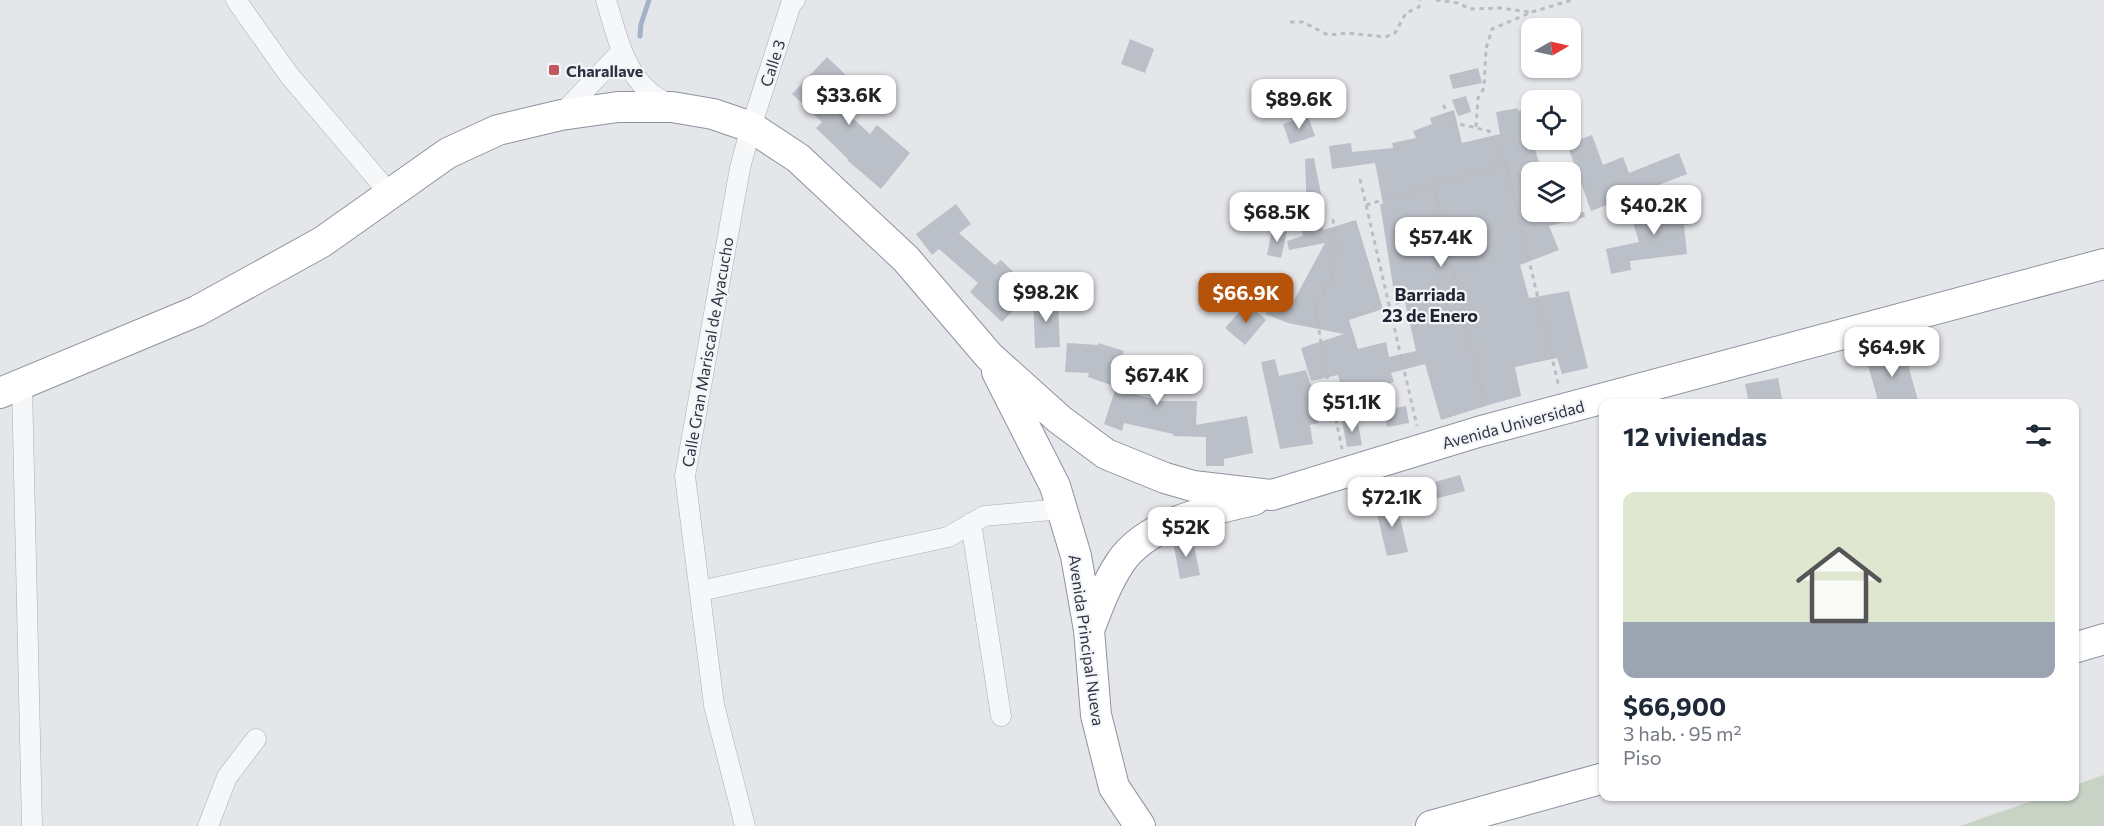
<!DOCTYPE html>
<html lang="es">
<meta charset="utf-8">
<style>
:root{--surface:#fff;--page:#f2f2f3;--text:#1f2937;--muted:#747a83;--line:#e0e1e3;--accent:#b45309}
body{margin:0;font-family:Commissioner,sans-serif;background:var(--page);color:var(--text);height:100vh;display:flex;flex-direction:column;font-size:22px;white-space:nowrap}
*{box-sizing:border-box;margin:0}
p{font-size:20px;color:var(--muted)}
.icon{flex:none;width:33px;height:33px;fill:none;stroke:currentColor;stroke-width:2;stroke-linecap:round;stroke-linejoin:round}
.map{position:relative;flex:1;overflow:hidden}
.panel{position:absolute;left:1599px;top:399px;width:480px;height:402px;display:flex;flex-direction:column;background:var(--surface);border-radius:12px;box-shadow:0 2px 4px #0004}
.panel>*{flex:none}
.needle{width:39px;rotate:81deg}
.controls{position:absolute;left:1521px;top:18px;display:grid;gap:12px}
.controls a{display:grid;place-items:center;width:60px;height:60px;border-radius:12px;background:var(--surface);box-shadow:0 2px 4px #0004;font-size:30px}
.price{position:absolute;translate:-50% -51px;padding:0 14px;border-radius:12px;background:#fff;color:#222;font-size:20px;line-height:39px;filter:drop-shadow(0 2px 3px #0008)}
.price::after{content:'';position:absolute;left:50%;top:36px;width:18px;height:14px;margin-left:-9px;background:inherit;clip-path:polygon(0 0,100% 0,50% 100%)}
.price.selected{background:var(--accent);color:#fff}
ul{padding:0;list-style:none}
li{display:grid;align-content:center;gap:12px;height:318px;padding:0 24px}
li+li{border-top:2px solid var(--line)}
li span{display:grid;place-items:center;height:186px;border-radius:12px;color:#555}
li>.icon{margin-inline-start:auto}
span .icon{width:108px;height:108px;fill:#fffc;stroke-width:1}
li b{font-size:26px}
h2{display:flex;justify-content:space-between;align-items:center;height:72px;padding:0 24px;font-size:26px}
.map>svg:first-child{display:block}
.green{fill:#c8d3c6}
.lines{fill:none;stroke-linecap:round;stroke-linejoin:round}
.stream{stroke:#a3b2c6;stroke-width:5}
.building{fill:#bbbfc7}
.minor-casing{stroke:#a9adb4;stroke-width:21}
.highway-casing{stroke:#8d939f;stroke-width:32}
.path{stroke:#babcc2;stroke-width:3;stroke-dasharray:4.5 4.5;stroke-linecap:butt}
.minor{stroke:#f6f7f9;stroke-width:20}
.highway{stroke:#fff;stroke-width:30}
.poi-dot{fill:#c15761;stroke:#f3f5f8;stroke-width:2}
.labels{text-anchor:middle;dominant-baseline:central;stroke-width:4.5;stroke-linejoin:round;paint-order:stroke}
.street-label{font-size:16px;fill:#2d3341;stroke:#f3f5f8}
.poi-label{font-size:16px;font-weight:bold;fill:#2d3341;stroke:#f3f5f8;text-anchor:start}
.neighbourhood-label{font-size:18px;font-weight:bold;fill:#1f2432;stroke:#f3f5f8}
</style>
<div class="map">
<svg width="2104" height="826" viewBox="0 0 2104 826">
<rect width="100%" height="100%" fill="#e4e6ea"/>
<path class="green" d="M2104,775V826H1960L2043,797L2074,796L2075,785Z"/>
<g class="lines">
<path class="stream" d="M640,36L641,24L649,0"/>
</g>
<path class="building" d="M1130,39L1154,49L1145,73L1121,64Z
M827,57L851,80L833,100L870,134L877,125L910,153L881,189L847,160L848,159L816,128L822,122L792,94Z
M1478,68L1482,83L1453,89L1449,75Z
M1466,96L1471,112L1458,116L1452,100Z
M1518,108V111L1523,110L1542,172H1532V216L1550,212H1584L1585,217L1549,226L1559,250L1520,265L1529,298L1569,291L1588,368L1562,374L1557,358L1515,367L1521,396L1492,404L1441,420L1425,364L1391,373L1394,382L1376,388L1375,385L1342,392L1338,375L1311,381L1301,348L1344,334L1288,323L1266,314L1273,295L1293,302L1325,243L1289,250L1287,241L1303,236L1300,219L1307,217L1305,159L1314,158L1322,199L1318,200L1323,230L1356,220L1383,309L1349,320L1358,349L1386,342L1389,357L1416,351L1405,302L1396,305L1380,204H1383L1375,163L1332,169L1329,146L1351,143L1352,152L1393,148L1392,143L1416,138L1413,131L1432,124L1430,118L1454,110L1462,143L1500,134L1496,112Z
M1308,116L1315,136L1290,144L1283,124Z
M1592,135L1603,165L1623,157L1629,173L1679,153L1687,174L1591,211L1567,144Z
M1692,201L1696,223L1684,225L1687,254L1630,261L1631,270L1611,274L1606,249L1639,242L1630,212Z
M956,204L971,224L959,233L995,265L1001,260L1033,291L1002,322L970,292L978,283L939,249L932,255L916,234Z
M1272,229L1287,232L1281,258L1267,255Z
M1051,295V305H1058L1060,347L1035,348L1033,296Z
M1247,303L1266,320L1245,345L1225,328Z
M1067,343L1098,345V343L1124,351L1118,371L1139,378L1134,394L1161,401H1197L1196,425L1247,416L1253,453L1224,459V466H1206V437L1173,436V434L1124,423L1122,431L1104,424L1116,387L1088,377L1089,373L1065,372Z
M1903,347L1919,404H1879L1866,358Z
M1275,359L1279,376L1306,370L1318,406L1315,407L1319,423L1310,425L1313,444L1280,449L1261,362Z
M1778,378L1783,404H1749L1745,384Z
M1406,406L1409,423L1387,427L1384,410Z
M1357,418L1362,445L1347,447L1342,421Z
M1460,475L1465,491L1431,500L1427,484Z
M1396,500L1408,552L1387,556L1375,505Z
M1192,535L1200,575L1180,579L1173,542Z"/>
<g class="lines">
<defs>
<path id="minor" d="M236,0L289,75L390,194
M606,0C616,32 623,71 651,93C657,98 664,102 671,106
M561,115L622,51
M22,385L32,826
M971,523L1001,716
M700,591L948,537L984,516L1062,509
M208,826L227,777L256,739
M745,826L714,705L685,476L740,168L751,127L791,4L795,0"/>
<path id="highway" d="M997,372L1055,486L1076,556L1089,630L1096,715L1114,787L1140,826
M0,393L197,311L322,242L448,153L498,130L561,115L618,107H672L713,114L751,127L798,158L906,259L989,356L1059,419L1106,454L1165,478L1193,486L1272,495L1478,432L2104,264
M1089,630C1098,607 1106,584 1120,563C1146,523 1210,510 1254,500
M2074,648L2104,639
M1431,826L1604,778"/>
</defs>
<use href="#minor" class="minor-casing"/>
<use href="#highway" class="highway-casing"/>
<path class="path" d="M1436,0L1458,3L1470,9L1500,8L1529,12
M1290,22H1303L1328,35L1348,33L1385,37L1395,33L1406,13L1419,7L1420,0
M1443,105L1455,123L1489,131L1506,163L1559,387
M1476,127L1478,98L1484,88L1486,49L1492,29L1532,12L1572,0
M1360,179L1417,426
M1434,185L1485,405
M1366,205L1505,164
M1333,219L1336,245L1335,267L1325,289L1316,300V311L1323,356L1342,449"/>
<use href="#minor" class="minor"/>
<use href="#highway" class="highway"/>
</g>
<rect class="poi-dot" x="548" y="64" width="12" height="12" rx="3"/>
<g class="labels">
<g class="street-label">
<text transform="translate(772 63) rotate(-72)">Calle 3</text>
<text transform="translate(707 352) rotate(-80)">Calle Gran Mariscal de Ayacucho</text>
<text transform="translate(1513 424) rotate(-15)">Avenida Universidad</text>
<text transform="translate(1087 640) rotate(82)">Avenida Principal Nueva</text>
</g>
<g class="poi-label">
<text x="566" y="70">Charallave</text>
</g>
<g class="neighbourhood-label">
<text x="1430" y="294">Barriada<tspan x="1430" dy="21">23 de Enero</tspan></text>
</g>
</g>
</svg>
<div class="controls">
<a><svg class="needle" viewBox="-14 -14 28 28"><path d="M0-13l5 13h-10z" fill="#e53935"/><path d="M0 13l5-13h-10z" fill="#747a83"/></svg></a>
<a><svg class="icon" aria-label="locate" viewBox="0 0 24 24"><circle cx="12" cy="12" r="6"/><path d="M12 2v4M12 18v4M2 12h4M18 12h4"/></svg></a>
<a><svg class="icon" aria-label="layers" viewBox="0 0 24 24"><path d="M12 4l9 5-9 5-9-5zM3 14l9 5 9-5"/></svg></a>
</div>
<b class="price" style="left:849px;top:126px">$33.6K</b>
<b class="price" style="left:1299px;top:130px">$89.6K</b>
<b class="price" style="left:1654px;top:236px">$40.2K</b>
<b class="price" style="left:1277px;top:243px">$68.5K</b>
<b class="price" style="left:1441px;top:268px">$57.4K</b>
<b class="price" style="left:1046px;top:323px">$98.2K</b>
<b class="price selected" style="left:1246px;top:324px">$66.9K</b>
<b class="price" style="left:1892px;top:378px">$64.9K</b>
<b class="price" style="left:1157px;top:406px">$67.4K</b>
<b class="price" style="left:1352px;top:433px">$51.1K</b>
<b class="price" style="left:1392px;top:528px">$72.1K</b>
<b class="price" style="left:1186px;top:558px">$52K</b>
<section class="panel">
<h2>12 viviendas<svg class="icon" aria-label="filters" viewBox="0 0 24 24"><path d="M4 7h16M4 17h16"/><circle cx="9" cy="7" r="2"/><circle cx="15" cy="17" r="2"/></svg></h2>
<ul>
<li><span style="background:linear-gradient(#dfe7d0 70%,#9aa5b1 0)"><svg class="icon" aria-label="home" viewBox="0 0 24 24"><path d="M3 11l9-7 9 7M6 9v11h12V9"/></svg></span><div><b>$66,900</b><p>3 hab. · 95 m²</p><p>Piso</p></div></li>
</ul>
</section>
</div>
